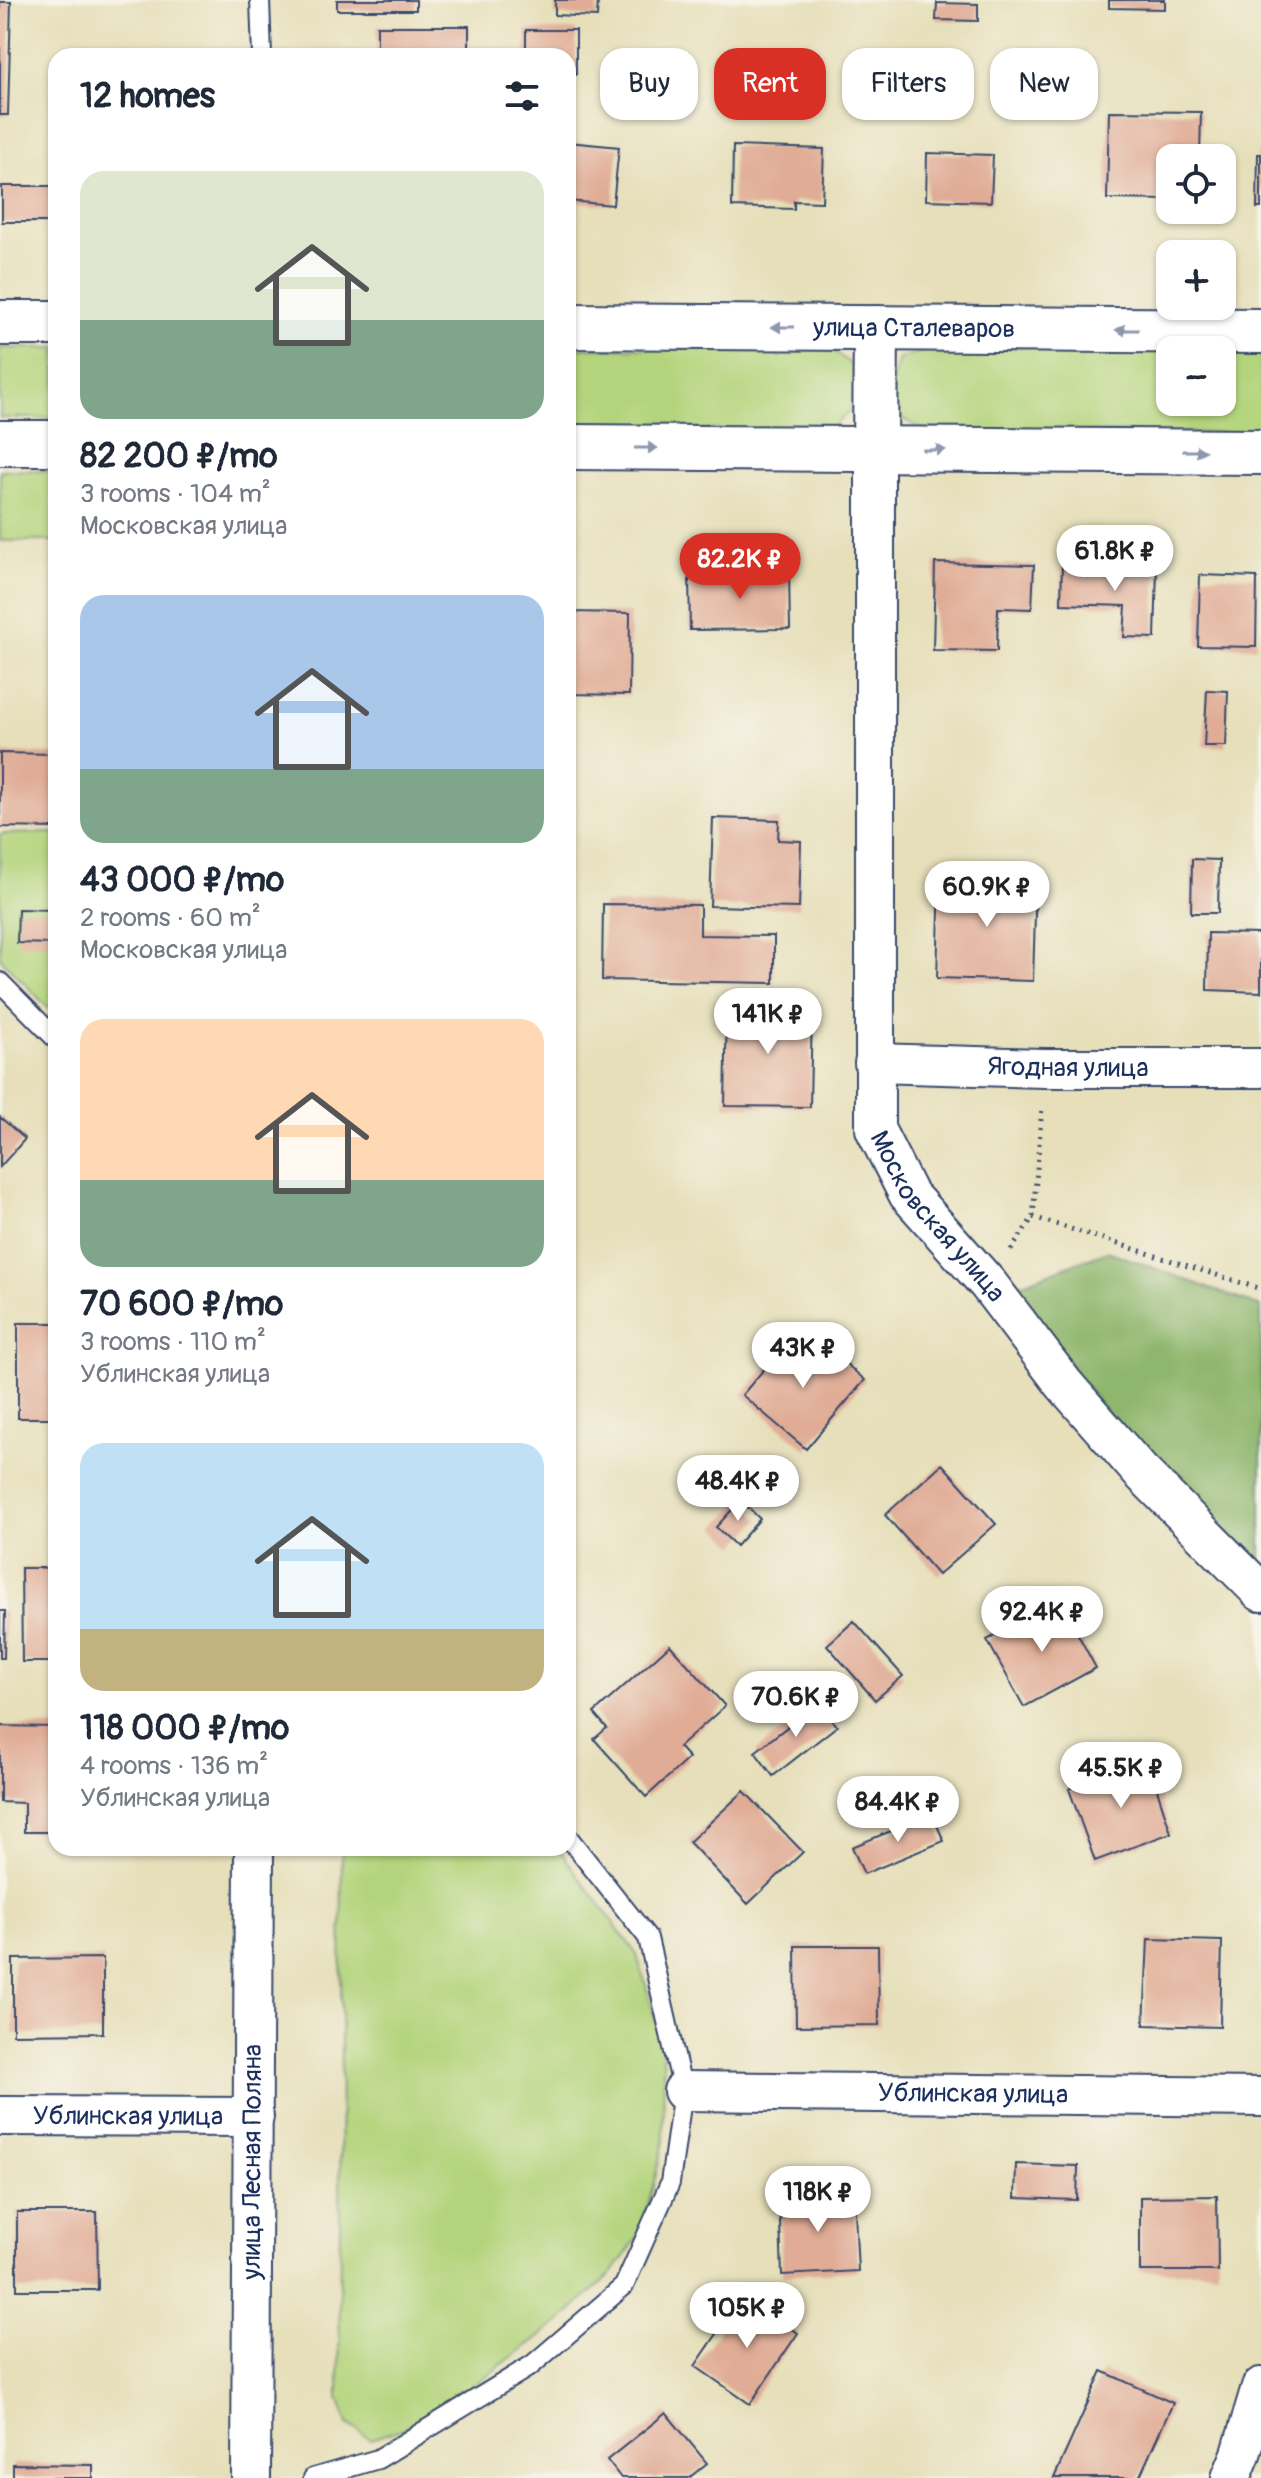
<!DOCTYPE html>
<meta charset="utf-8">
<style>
:root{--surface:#fff;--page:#f2f2f3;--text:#1f2937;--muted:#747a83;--accent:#d93025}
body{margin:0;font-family:Pangolin,sans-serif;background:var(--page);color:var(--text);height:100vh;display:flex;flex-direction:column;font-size:30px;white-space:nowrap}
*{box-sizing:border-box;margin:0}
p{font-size:26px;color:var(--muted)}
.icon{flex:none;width:44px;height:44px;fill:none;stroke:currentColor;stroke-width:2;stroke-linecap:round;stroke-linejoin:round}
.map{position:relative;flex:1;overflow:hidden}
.side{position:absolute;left:48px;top:48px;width:528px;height:1808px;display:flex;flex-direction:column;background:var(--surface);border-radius:24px;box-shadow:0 2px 6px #0004}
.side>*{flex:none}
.banner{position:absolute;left:600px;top:48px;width:540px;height:72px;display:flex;gap:16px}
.buttons{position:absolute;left:1156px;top:144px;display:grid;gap:16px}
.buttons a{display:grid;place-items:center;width:80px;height:80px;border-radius:16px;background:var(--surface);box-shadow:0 2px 6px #0004;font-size:40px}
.price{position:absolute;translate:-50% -68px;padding:0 18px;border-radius:28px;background:#fff;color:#222;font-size:26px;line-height:52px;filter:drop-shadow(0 2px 4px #0008)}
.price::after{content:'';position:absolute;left:50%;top:48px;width:24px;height:18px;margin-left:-12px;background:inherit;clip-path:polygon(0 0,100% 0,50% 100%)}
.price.on{background:var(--accent);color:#fff}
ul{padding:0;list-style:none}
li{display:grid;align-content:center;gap:16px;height:424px;padding:0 32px}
li span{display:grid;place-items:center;height:248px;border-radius:24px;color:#555}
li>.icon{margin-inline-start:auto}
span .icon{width:144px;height:144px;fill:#fffc;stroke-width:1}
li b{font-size:34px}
h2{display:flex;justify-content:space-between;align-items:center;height:96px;padding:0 32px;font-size:34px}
.chip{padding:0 28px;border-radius:24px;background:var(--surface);box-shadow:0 2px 6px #0004;font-size:28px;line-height:72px}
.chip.on{background:var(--accent);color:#fff}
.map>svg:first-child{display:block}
.green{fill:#b3d47c;stroke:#67826d;stroke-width:2;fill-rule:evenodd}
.forest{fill:#8eb66c;stroke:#547265;stroke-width:2}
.building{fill:#e0ac95}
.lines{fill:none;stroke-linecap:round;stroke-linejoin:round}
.service-casing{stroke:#39496c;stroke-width:22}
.minor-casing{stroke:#39496c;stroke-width:42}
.secondary-casing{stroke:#39496c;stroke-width:48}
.path{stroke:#39496c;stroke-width:5;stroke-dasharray:2 6;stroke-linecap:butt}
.service{stroke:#fff;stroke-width:18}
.minor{stroke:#fff;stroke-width:38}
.secondary{stroke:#fff;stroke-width:44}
.oneway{fill:#8d97ae}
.labels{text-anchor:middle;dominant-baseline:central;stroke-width:6;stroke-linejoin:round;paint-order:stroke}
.street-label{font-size:26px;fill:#1b2f5e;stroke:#f7f3e8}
</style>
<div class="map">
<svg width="1261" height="2478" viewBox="0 0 1261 2478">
<rect width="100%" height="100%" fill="#f7f3e8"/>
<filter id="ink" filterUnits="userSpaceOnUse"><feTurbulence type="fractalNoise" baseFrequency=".0125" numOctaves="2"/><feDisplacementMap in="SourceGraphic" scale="16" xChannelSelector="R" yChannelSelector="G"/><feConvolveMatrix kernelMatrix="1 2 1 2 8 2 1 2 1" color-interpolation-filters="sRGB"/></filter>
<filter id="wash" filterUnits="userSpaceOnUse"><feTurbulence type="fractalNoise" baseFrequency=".006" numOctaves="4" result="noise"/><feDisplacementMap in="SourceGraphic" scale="32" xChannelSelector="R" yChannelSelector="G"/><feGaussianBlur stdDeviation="1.8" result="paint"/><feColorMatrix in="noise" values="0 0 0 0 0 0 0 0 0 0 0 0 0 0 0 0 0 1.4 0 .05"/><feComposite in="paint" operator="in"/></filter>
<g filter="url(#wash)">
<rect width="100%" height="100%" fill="#e6dfba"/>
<path class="green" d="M939,346L1261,348V433L927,432L894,414L890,388L899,359ZM1170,350H1222V402H1170Z
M0,348H56V418H0Z
M568,348H830L854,367L855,406L827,432L568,427Z
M0,470L56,471V541H0Z
M56,833V1016L0,958V834Z
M342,1848H558L637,1955L663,2044L664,2142L641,2233L612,2273L563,2319L466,2391L404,2428L371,2439L348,2424L339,2397Z"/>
<path class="forest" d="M1107,1251L1261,1307V1575L1127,1441L1012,1287Z"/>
<g id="blocks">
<path class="building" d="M337,0H416V10H337Z
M555,0H598L597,17L555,15Z
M1109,0H1165V9L1109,8Z
M0,2H11L8,115H0Z
M937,3L978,4V21L936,20Z
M377,26H469V56H377Z
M526,30H576V75H568V56H526Z
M1109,111L1201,112L1200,158H1170V200L1107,199Z
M568,142L619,147L613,205L568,201Z
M733,146L824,149L822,202L794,201V209L732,207Z
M927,153L993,155L991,202L926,200Z
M1258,154H1261V208H1257Z
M2,186H56V222H2Z
M935,563L1034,565L1032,609L998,608L997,651L933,650Z
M1062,565L1157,568L1155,638L1124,637L1126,606L1061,604Z
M789,572L790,629L690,630L689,573Z
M1200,575L1257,577L1256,647L1198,646Z
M568,612L630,613L629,695L568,694Z
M1207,690L1228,691L1226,746H1204Z
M0,753L56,754V828L0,827Z
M713,818L779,820L778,840L801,841L799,908L710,906Z
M1192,859L1219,860L1218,913H1191Z
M940,878L1036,880L1033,981L937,978Z
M603,904L700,905V935L774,936V983L602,980Z
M18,909L56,910V944L17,943Z
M1208,933L1261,934V992L1207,990Z
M727,1006L812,1007L810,1107L725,1106Z
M0,1117L25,1139L0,1167Z
M18,1323H56V1418H18Z
M795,1333L824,1357L830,1350L865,1380L806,1449L742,1395Z
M942,1464L996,1524L938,1575L885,1515Z
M741,1500L760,1519L736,1546L716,1527Z
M21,1568H56V1662H22Z
M1060,1601L1096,1668L1024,1707L987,1640Z
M0,1611H5L4,1658H0Z
M854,1621L903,1676L875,1700L827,1645Z
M670,1645L725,1706L679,1747L689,1758L646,1797L594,1739L607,1728L594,1713Z
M818,1703L837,1726L773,1776L755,1752Z
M0,1726L56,1727V1832H24V1803L0,1802Z
M1147,1758L1171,1833L1095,1861L1069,1789Z
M744,1791L803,1852L748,1904L689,1842Z
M932,1814L944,1841L864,1874L852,1847Z
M1148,1939L1222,1941L1220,2027L1144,2025Z
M795,1946H878L879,2025L796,2026Z
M103,1958V2033L13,2034V1959Z
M1016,2164L1078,2166L1077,2200L1015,2198Z
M854,2192L858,2271L782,2275L779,2196Z
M1217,2196L1218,2271H1140V2197Z
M17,2212H97L98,2290H17Z
M743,2296L798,2333L750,2404L695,2366Z
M1102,2371L1173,2403L1139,2478H1054Z
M666,2413L707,2463L689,2478H621L607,2460Z
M13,2464L93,2465V2478H13Z"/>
</g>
</g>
<g filter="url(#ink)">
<use href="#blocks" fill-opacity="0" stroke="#39496c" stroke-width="2"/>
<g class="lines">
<defs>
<path id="service" d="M260,0L262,56
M0,982L56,1039
M313,2478L378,2459L532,2365L624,2286L670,2183L683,2091L648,1938L568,1837"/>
<g id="minor">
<path id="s1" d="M875,449V1129L908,1194L988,1284L1064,1384L1140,1471L1261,1592"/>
<path id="s2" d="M874,1063L1045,1068H1261"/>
<path id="s3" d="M683,2091L1261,2097"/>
<path id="s4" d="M0,2116L254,2117"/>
<path id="s5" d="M251,2478L254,1848"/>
<path d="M1231,2478L1241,2454L1261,2387"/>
</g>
<g id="secondary">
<path d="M0,323H56"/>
<path id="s6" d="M568,326L1261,331"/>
<path d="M0,443H56"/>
<path d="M568,447L1261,452"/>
<path d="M875,449L876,328"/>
</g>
</defs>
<use href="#service" class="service-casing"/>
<use href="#minor" class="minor-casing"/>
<use href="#secondary" class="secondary-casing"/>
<path class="path" d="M1033,1217L1261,1289
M1011,1250L1033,1217L1042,1107"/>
<use href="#service" class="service"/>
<use href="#minor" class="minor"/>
<use href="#secondary" class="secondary"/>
</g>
<defs><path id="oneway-solid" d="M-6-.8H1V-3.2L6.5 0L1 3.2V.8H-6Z" transform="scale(2)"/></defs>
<g class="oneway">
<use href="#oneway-solid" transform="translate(783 327) rotate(-180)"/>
<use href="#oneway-solid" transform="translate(1127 330) rotate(-180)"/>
<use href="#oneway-solid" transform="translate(646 448)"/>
<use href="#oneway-solid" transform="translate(934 450)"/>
<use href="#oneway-solid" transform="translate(1194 451)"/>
</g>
</g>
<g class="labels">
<g class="street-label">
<text stroke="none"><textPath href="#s6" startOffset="346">улица Сталеваров</textPath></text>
<text stroke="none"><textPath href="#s2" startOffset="194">Ягодная улица</textPath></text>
<text stroke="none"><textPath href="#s1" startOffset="788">Московская улица</textPath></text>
<text stroke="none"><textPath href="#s3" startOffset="290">Ублинская улица</textPath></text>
<text stroke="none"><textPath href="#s4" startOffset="128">Ублинская улица</textPath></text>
<text stroke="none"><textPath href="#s5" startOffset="316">улица Лесная Поляна</textPath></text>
</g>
</g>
</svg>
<div class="buttons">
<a><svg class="icon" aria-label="locate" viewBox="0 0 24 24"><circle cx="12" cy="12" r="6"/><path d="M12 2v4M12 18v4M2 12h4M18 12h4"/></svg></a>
<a>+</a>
<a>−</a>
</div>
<b class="price" style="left:1115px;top:593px">61.8K ₽</b>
<b class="price on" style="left:740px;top:601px">82.2K ₽</b>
<b class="price" style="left:987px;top:929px">60.9K ₽</b>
<b class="price" style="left:768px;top:1056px">141K ₽</b>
<b class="price" style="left:803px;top:1390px">43K ₽</b>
<b class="price" style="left:738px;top:1523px">48.4K ₽</b>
<b class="price" style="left:1042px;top:1654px">92.4K ₽</b>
<b class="price" style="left:796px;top:1739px">70.6K ₽</b>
<b class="price" style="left:1121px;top:1810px">45.5K ₽</b>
<b class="price" style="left:898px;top:1844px">84.4K ₽</b>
<b class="price" style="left:818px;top:2234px">118K ₽</b>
<b class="price" style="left:747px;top:2350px">105K ₽</b>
<div class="banner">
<a class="chip">Buy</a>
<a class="chip on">Rent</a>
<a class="chip">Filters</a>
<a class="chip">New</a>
</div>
<section class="side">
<h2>12 homes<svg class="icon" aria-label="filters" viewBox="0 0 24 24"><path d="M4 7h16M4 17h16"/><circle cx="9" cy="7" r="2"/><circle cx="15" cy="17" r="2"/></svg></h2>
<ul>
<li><span style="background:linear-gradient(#dfe7d0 60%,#7fa58c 0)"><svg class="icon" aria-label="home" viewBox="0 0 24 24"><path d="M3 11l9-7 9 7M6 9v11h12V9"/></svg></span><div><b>82 200 ₽/mo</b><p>3 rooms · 104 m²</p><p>Московская улица</p></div></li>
<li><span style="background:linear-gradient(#a9c7e8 70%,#7fa58c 0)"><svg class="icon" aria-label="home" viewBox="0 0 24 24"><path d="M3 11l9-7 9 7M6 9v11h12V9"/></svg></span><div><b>43 000 ₽/mo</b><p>2 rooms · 60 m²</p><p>Московская улица</p></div></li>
<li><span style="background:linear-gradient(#ffd9b3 65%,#7fa58c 0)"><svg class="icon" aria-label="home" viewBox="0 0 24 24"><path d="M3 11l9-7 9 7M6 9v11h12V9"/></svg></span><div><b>70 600 ₽/mo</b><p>3 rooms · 110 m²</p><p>Ублинская улица</p></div></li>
<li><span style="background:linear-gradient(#bfe0f5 75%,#c2b280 0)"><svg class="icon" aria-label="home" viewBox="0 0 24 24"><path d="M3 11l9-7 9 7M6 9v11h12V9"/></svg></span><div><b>118 000 ₽/mo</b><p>4 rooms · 136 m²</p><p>Ублинская улица</p></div></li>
</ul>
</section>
</div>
